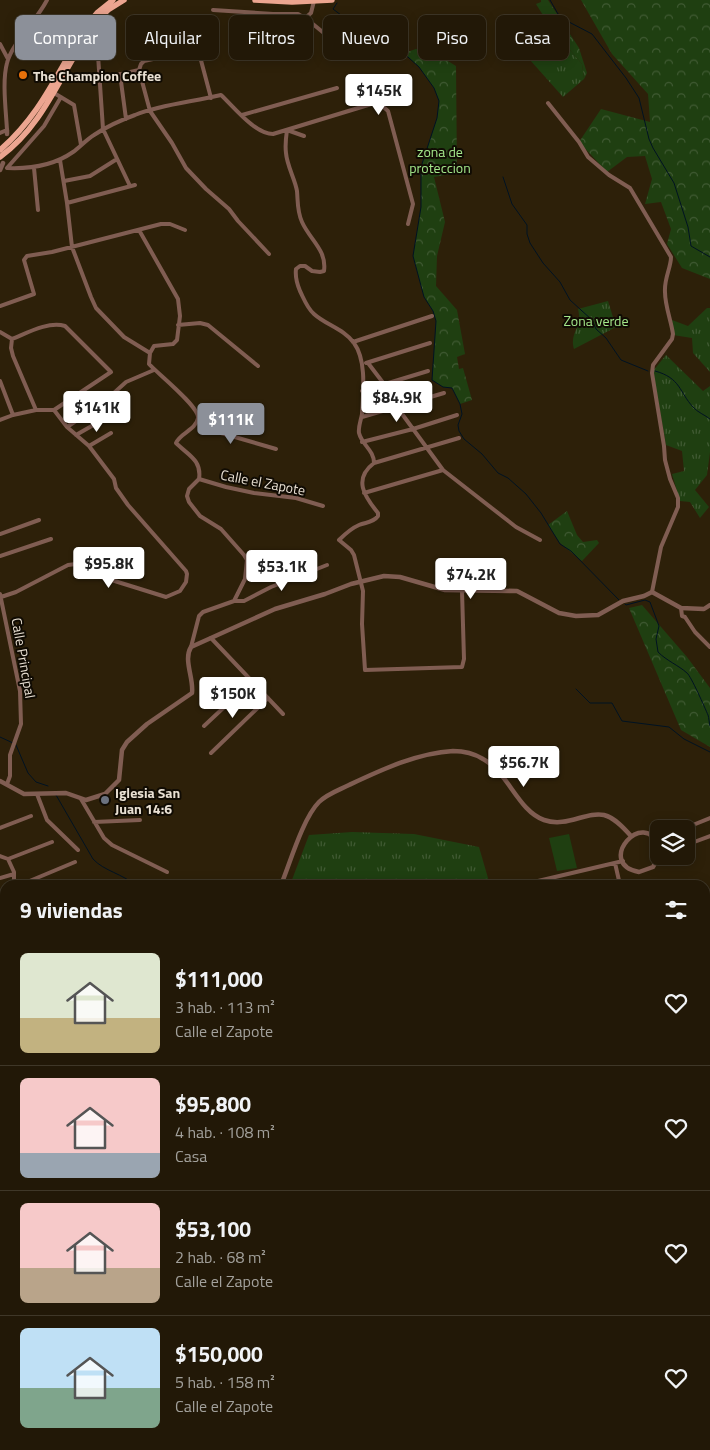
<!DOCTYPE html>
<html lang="es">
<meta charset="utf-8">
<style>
:root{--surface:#221807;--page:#2a2111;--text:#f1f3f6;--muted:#a2a09b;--line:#3f3728;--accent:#8c9099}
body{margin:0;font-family:"Titillium Web",sans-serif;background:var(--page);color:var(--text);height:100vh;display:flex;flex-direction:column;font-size:19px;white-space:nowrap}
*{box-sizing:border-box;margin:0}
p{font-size:16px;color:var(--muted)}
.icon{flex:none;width:28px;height:28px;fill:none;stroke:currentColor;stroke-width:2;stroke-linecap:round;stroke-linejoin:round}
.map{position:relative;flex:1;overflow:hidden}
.side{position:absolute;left:0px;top:880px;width:710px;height:570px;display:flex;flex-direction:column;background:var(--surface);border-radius:15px 15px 0 0;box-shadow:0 2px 12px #0003,0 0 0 1px var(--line)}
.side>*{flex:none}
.top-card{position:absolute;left:15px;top:15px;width:680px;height:45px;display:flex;gap:10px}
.fabs{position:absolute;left:650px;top:820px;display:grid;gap:10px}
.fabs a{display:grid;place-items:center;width:45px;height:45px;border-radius:8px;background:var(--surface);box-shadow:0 2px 12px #0003,0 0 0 1px var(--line);font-size:25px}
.price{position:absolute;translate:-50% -42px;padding:0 11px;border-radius:5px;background:#fff;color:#222;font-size:16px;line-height:32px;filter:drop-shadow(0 1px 2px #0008)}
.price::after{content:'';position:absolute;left:50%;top:30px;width:15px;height:11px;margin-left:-8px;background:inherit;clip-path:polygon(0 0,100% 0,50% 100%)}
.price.current{background:var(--accent);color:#fff}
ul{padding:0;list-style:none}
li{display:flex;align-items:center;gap:15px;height:125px;padding:0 20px}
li+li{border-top:1px solid var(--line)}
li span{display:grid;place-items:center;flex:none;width:140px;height:100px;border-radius:8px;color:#555}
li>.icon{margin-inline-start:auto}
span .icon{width:60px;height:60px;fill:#fffc;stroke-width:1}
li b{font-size:21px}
h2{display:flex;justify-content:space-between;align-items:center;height:60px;padding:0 20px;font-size:21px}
.tag{padding:0 18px;border-radius:8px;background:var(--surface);box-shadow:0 2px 12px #0003,0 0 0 1px var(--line);font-size:18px;line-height:45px}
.tag.current{background:var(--accent);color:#fff}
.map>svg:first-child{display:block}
.education{fill:#362329}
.grass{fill:url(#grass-tufts)}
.forest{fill:url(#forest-crowns)}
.pitch{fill:#1f3f11}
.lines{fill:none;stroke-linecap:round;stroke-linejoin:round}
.stream{stroke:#001222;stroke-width:1}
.minor{stroke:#805d52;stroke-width:4}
.tertiary{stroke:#805d52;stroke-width:4.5}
.trunk{stroke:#eca590;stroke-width:5.5}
.food-dot{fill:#e8710a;stroke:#100b03;stroke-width:2}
.worship-dot{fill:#6b7280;stroke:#100b03;stroke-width:2}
.labels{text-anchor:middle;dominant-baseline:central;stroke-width:4;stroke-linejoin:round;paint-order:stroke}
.poi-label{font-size:14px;font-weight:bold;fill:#e9e0d3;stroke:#100b03;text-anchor:start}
.park-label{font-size:14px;fill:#a3e78a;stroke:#100b03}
.street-label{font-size:14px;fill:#e9e0d3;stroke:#100b03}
</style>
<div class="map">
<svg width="710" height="1450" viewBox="0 0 710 1450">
<defs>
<pattern id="grass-tufts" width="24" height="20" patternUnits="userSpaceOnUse" patternTransform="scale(1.25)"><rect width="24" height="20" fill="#1f3f11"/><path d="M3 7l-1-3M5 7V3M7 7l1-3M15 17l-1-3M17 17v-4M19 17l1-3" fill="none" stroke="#405a33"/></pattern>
<pattern id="forest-crowns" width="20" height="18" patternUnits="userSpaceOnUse" patternTransform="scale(1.25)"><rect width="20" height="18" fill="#1f3f11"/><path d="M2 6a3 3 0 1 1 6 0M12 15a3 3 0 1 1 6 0" fill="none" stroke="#405a33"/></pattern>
</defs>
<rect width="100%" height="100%" fill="#2d2009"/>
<path class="education" d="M29,35L66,42L63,58L22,50L24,44H27Z"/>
<path class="grass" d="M551,28L582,64L584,79L563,97L530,60L533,57L527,49Z
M608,301L616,327L574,349C569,332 583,328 578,309Z
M707,308H710V372L693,353L692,338L673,335L672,320L688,326Z
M666,355L703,391L710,386V452L707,475L695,490L709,507L700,518L690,502L680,501L672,474L684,471L682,451L666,445L653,371Z
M352,832L414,834L479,847L490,885H290L309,835Z
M5,1389V1445H32V1450H0V1393Z
M493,1445H680L684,1450H495Z"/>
<path class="forest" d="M541,0H548L579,48L587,73L584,79L582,64L551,28L536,4L541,2Z
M581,0H710V279L682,268L667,244L671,229L661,202L645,204L652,179L645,156L627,157L607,172L579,142L601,109L650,122L648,94L612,54Z
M416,49L430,50L456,66L457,173L434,177L445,222L437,256L436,286L457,310L465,354L457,357L459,369L463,368L472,400L460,404L452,388L443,387L432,380L436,321L433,311L424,297L413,256L421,207V167L437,118L439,101L434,88L419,67L404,53Z
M567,511L577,535L583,542L597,540L599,543L582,561L560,543L548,525Z
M642,605L687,657L710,688V747L681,730L629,608Z"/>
<path class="pitch" d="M569,834L577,868L557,871L549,838Z"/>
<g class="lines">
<path class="stream" d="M550,0L558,14L569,22L592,34L626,78L639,98L649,139L653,148L674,183L688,227L691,246L710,257
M337,3L333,9L374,40L398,48L419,67L434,88L439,101L437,118L421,167V207L413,256L424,297L433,311L436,321L432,380L443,387L452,388L460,404L462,414L458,425L459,431L464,439L482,454L498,473L508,478L526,494L541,513L560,544L571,551L619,600
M503,177L512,204L527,225V234L530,243L543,263L560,282L570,300L592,320L596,329L606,338L621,360L648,371
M655,371C681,378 679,392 693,407C697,412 705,415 710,419
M625,604L626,605L645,600L650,602L659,626L656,639L658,652C667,661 678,665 687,673C691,676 705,708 708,715C709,718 709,722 710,726
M576,689L590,703H612L622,721L669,727L684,739L710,752
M0,737L13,743
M16,745L28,773L36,782L48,786
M56,795L93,859C104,871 123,874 135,885
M0,966L5,963
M0,1346L5,1349
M32,1450L33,1445"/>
<path class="minor" d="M213,10L273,14H298L308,20L347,52L357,58
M305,18L311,13L314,1
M0,44L8,59
M98,55L103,129L130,186
M120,74L126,119
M100,79L139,70
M54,93L74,105L81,145
M211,98L198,49L144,61L141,64L139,70L150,111L172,143L186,168L206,189L229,209L238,221L269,254
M548,103L579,142L588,157L609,175L630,188L671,257C671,268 664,278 665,292C665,306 671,320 673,334L672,339L653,365L652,373L664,446L665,460L670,479L678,498V507L661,547L652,592
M242,115L337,88
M0,133L7,130C6,111 2,81 7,63C12,43 37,20 47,0
M304,136L287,130C286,137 285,146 286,153C287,166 295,179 297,191C298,202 297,211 302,222C310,240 327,250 324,271L320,272L312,271L305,266H300L296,269C295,277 297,284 300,291C304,299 307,308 314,314C326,325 344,329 354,343C367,361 363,393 362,414C361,420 358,427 359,433C362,445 374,450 374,463C353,479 364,496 378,513V516C373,523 366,522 359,525C352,528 345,534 339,540L351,550L354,555L363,591L362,624L365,670L462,667L464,659L462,591
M60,160L67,203L72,247L91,297L96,308L124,337L150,353
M7,168C30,169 53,166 73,152C80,147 86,140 94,135C106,127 121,120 135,115C163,104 193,102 221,95C234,107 255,134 273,134L378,102L388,111L413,204L408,224
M7,168L44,126L61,97
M34,168L38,210
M64,181L90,176L117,159
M67,203L135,185
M139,230L178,299L180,316L177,340L173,344L154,346L150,353L149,364C157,373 200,407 198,418C196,430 180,433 176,443C188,455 202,460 199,479L189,489L187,496L189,502L200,516L221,529L244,555L247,560L245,579L234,601L203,612L199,616L191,647
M0,306L34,294L24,260L27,256L52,252L161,224H170L185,230
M178,325L200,323L208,325L258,366
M0,332L12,339
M12,339L11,348L13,356L36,410
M353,342L432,316
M366,363L430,343
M368,363L384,384L397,407L443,470
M0,381L13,415
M362,391L428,371
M362,417L444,393
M198,418L221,433L276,449
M0,420L13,415L36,410H54L111,372L65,326C48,321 27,333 12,339
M67,427L104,402L126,382L154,370
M76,435L109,416
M362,442L413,429L457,415
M89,446L111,433
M374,463L459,438
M199,479L226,487L254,493L296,498L323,506
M364,493L443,470L516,527L540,540
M0,534L39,520
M0,556L51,539
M0,594L20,691L21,724L10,755V776L7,784
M1,597L16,592L68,565L76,564L89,573L166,597L180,591L186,582L187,574L186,571L128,505L116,488L114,479L89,446L67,427L54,410
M234,601H244L271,587L327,565
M681,608L682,616L685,617L695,632L710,647
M211,638L283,714
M204,726L252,681
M211,753L268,698
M37,794L47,820L78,850
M81,799L104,838L112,845L167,872
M94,822L140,820
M0,828L31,816
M683,829L710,818
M686,845L710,836
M0,856L8,859L52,842
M8,859L14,872V885
M615,863L620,885
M0,878L14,874
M20,885L75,862
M102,885L107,883
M521,885L623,861
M0,935L5,949
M0,1037L5,1034
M0,1084L5,1090
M0,1170L5,1172
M0,1202L5,1199
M0,1229L5,1224
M705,1229L710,1226
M0,1245L5,1246
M0,1261L5,1263
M705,1263L710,1268
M710,1275L706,1283L710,1295
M705,1323L710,1321
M705,1363L710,1376
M705,1434L708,1441L710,1442
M437,1450V1445"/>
<path class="tertiary" d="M7,134V130
M0,170L3,163
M0,781L24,794L66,793L86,800L105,794L119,780L122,750L127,742L147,724L192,693C194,678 183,660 191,647L275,609L325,594L351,584L384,576L400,577L445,590L517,591L559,613L576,616L598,615L623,601L644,596L652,592L681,608L704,609L710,605
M659,848C645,805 594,864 639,872L653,867L659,856
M281,885C290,863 303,818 319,802C327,794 339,790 349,785C381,770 417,753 453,751C463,751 475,754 483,759C508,772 518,811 544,820C567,828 586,811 604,815C615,818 624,828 631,836
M0,1130L5,1133"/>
<path class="trunk" d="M255,0L292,2L332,0
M0,150C42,114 58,70 87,25L97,13L113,0
M0,157C47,123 63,66 97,21L108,10L124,0"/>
</g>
<circle class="food-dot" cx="23" cy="75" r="5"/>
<circle class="worship-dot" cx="105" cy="800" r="5"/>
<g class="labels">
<g class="poi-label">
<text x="33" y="75">The Champion Coffee</text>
<text x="115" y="792">Iglesia San<tspan x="115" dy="16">Juan 14:6</tspan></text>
</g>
<g class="park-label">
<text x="440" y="151">zona de<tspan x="440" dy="16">proteccion</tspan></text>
<text x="596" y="320">Zona verde</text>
</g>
<g class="street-label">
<text transform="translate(263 482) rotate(11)">Calle el Zapote</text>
<text transform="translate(24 658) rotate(80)">Calle Principal</text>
</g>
</g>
</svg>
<div class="fabs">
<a><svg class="icon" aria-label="layers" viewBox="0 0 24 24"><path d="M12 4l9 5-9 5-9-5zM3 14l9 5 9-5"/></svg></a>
</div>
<b class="price" style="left:379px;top:116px">$145K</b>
<b class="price" style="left:397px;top:423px">$84.9K</b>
<b class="price" style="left:97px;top:433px">$141K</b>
<b class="price current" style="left:231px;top:445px">$111K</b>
<b class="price" style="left:109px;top:589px">$95.8K</b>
<b class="price" style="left:282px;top:592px">$53.1K</b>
<b class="price" style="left:471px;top:600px">$74.2K</b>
<b class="price" style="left:233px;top:719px">$150K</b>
<b class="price" style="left:524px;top:788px">$56.7K</b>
<div class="top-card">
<a class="tag current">Comprar</a>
<a class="tag">Alquilar</a>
<a class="tag">Filtros</a>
<a class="tag">Nuevo</a>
<a class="tag">Piso</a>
<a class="tag">Casa</a>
</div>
<section class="side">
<h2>9 viviendas<svg class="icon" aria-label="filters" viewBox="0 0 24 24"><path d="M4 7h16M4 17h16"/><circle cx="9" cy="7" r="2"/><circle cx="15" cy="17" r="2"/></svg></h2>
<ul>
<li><span style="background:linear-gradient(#dfe7d0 65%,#c2b280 0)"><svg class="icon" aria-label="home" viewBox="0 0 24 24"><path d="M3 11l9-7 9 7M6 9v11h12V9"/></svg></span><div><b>$111,000</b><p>3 hab. · 113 m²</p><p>Calle el Zapote</p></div><svg class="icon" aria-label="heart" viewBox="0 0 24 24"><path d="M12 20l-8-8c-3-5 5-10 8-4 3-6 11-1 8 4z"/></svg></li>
<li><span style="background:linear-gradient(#f6c9c9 75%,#9aa5b1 0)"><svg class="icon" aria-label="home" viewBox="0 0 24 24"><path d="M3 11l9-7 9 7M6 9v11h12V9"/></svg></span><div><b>$95,800</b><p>4 hab. · 108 m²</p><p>Casa</p></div><svg class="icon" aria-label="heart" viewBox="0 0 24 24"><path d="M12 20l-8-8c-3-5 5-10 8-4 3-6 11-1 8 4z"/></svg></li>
<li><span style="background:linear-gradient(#f6c9c9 65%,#b9a48a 0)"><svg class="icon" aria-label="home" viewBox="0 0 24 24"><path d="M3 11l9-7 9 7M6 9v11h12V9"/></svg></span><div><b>$53,100</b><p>2 hab. · 68 m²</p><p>Calle el Zapote</p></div><svg class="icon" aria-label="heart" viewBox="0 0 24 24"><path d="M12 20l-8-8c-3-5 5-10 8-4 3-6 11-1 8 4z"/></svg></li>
<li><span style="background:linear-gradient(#bfe0f5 60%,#7fa58c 0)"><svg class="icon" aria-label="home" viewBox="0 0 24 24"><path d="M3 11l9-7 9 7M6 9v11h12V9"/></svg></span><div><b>$150,000</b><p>5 hab. · 158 m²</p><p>Calle el Zapote</p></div><svg class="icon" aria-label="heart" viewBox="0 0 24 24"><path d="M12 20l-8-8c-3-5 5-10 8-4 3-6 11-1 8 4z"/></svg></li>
</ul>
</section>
</div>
